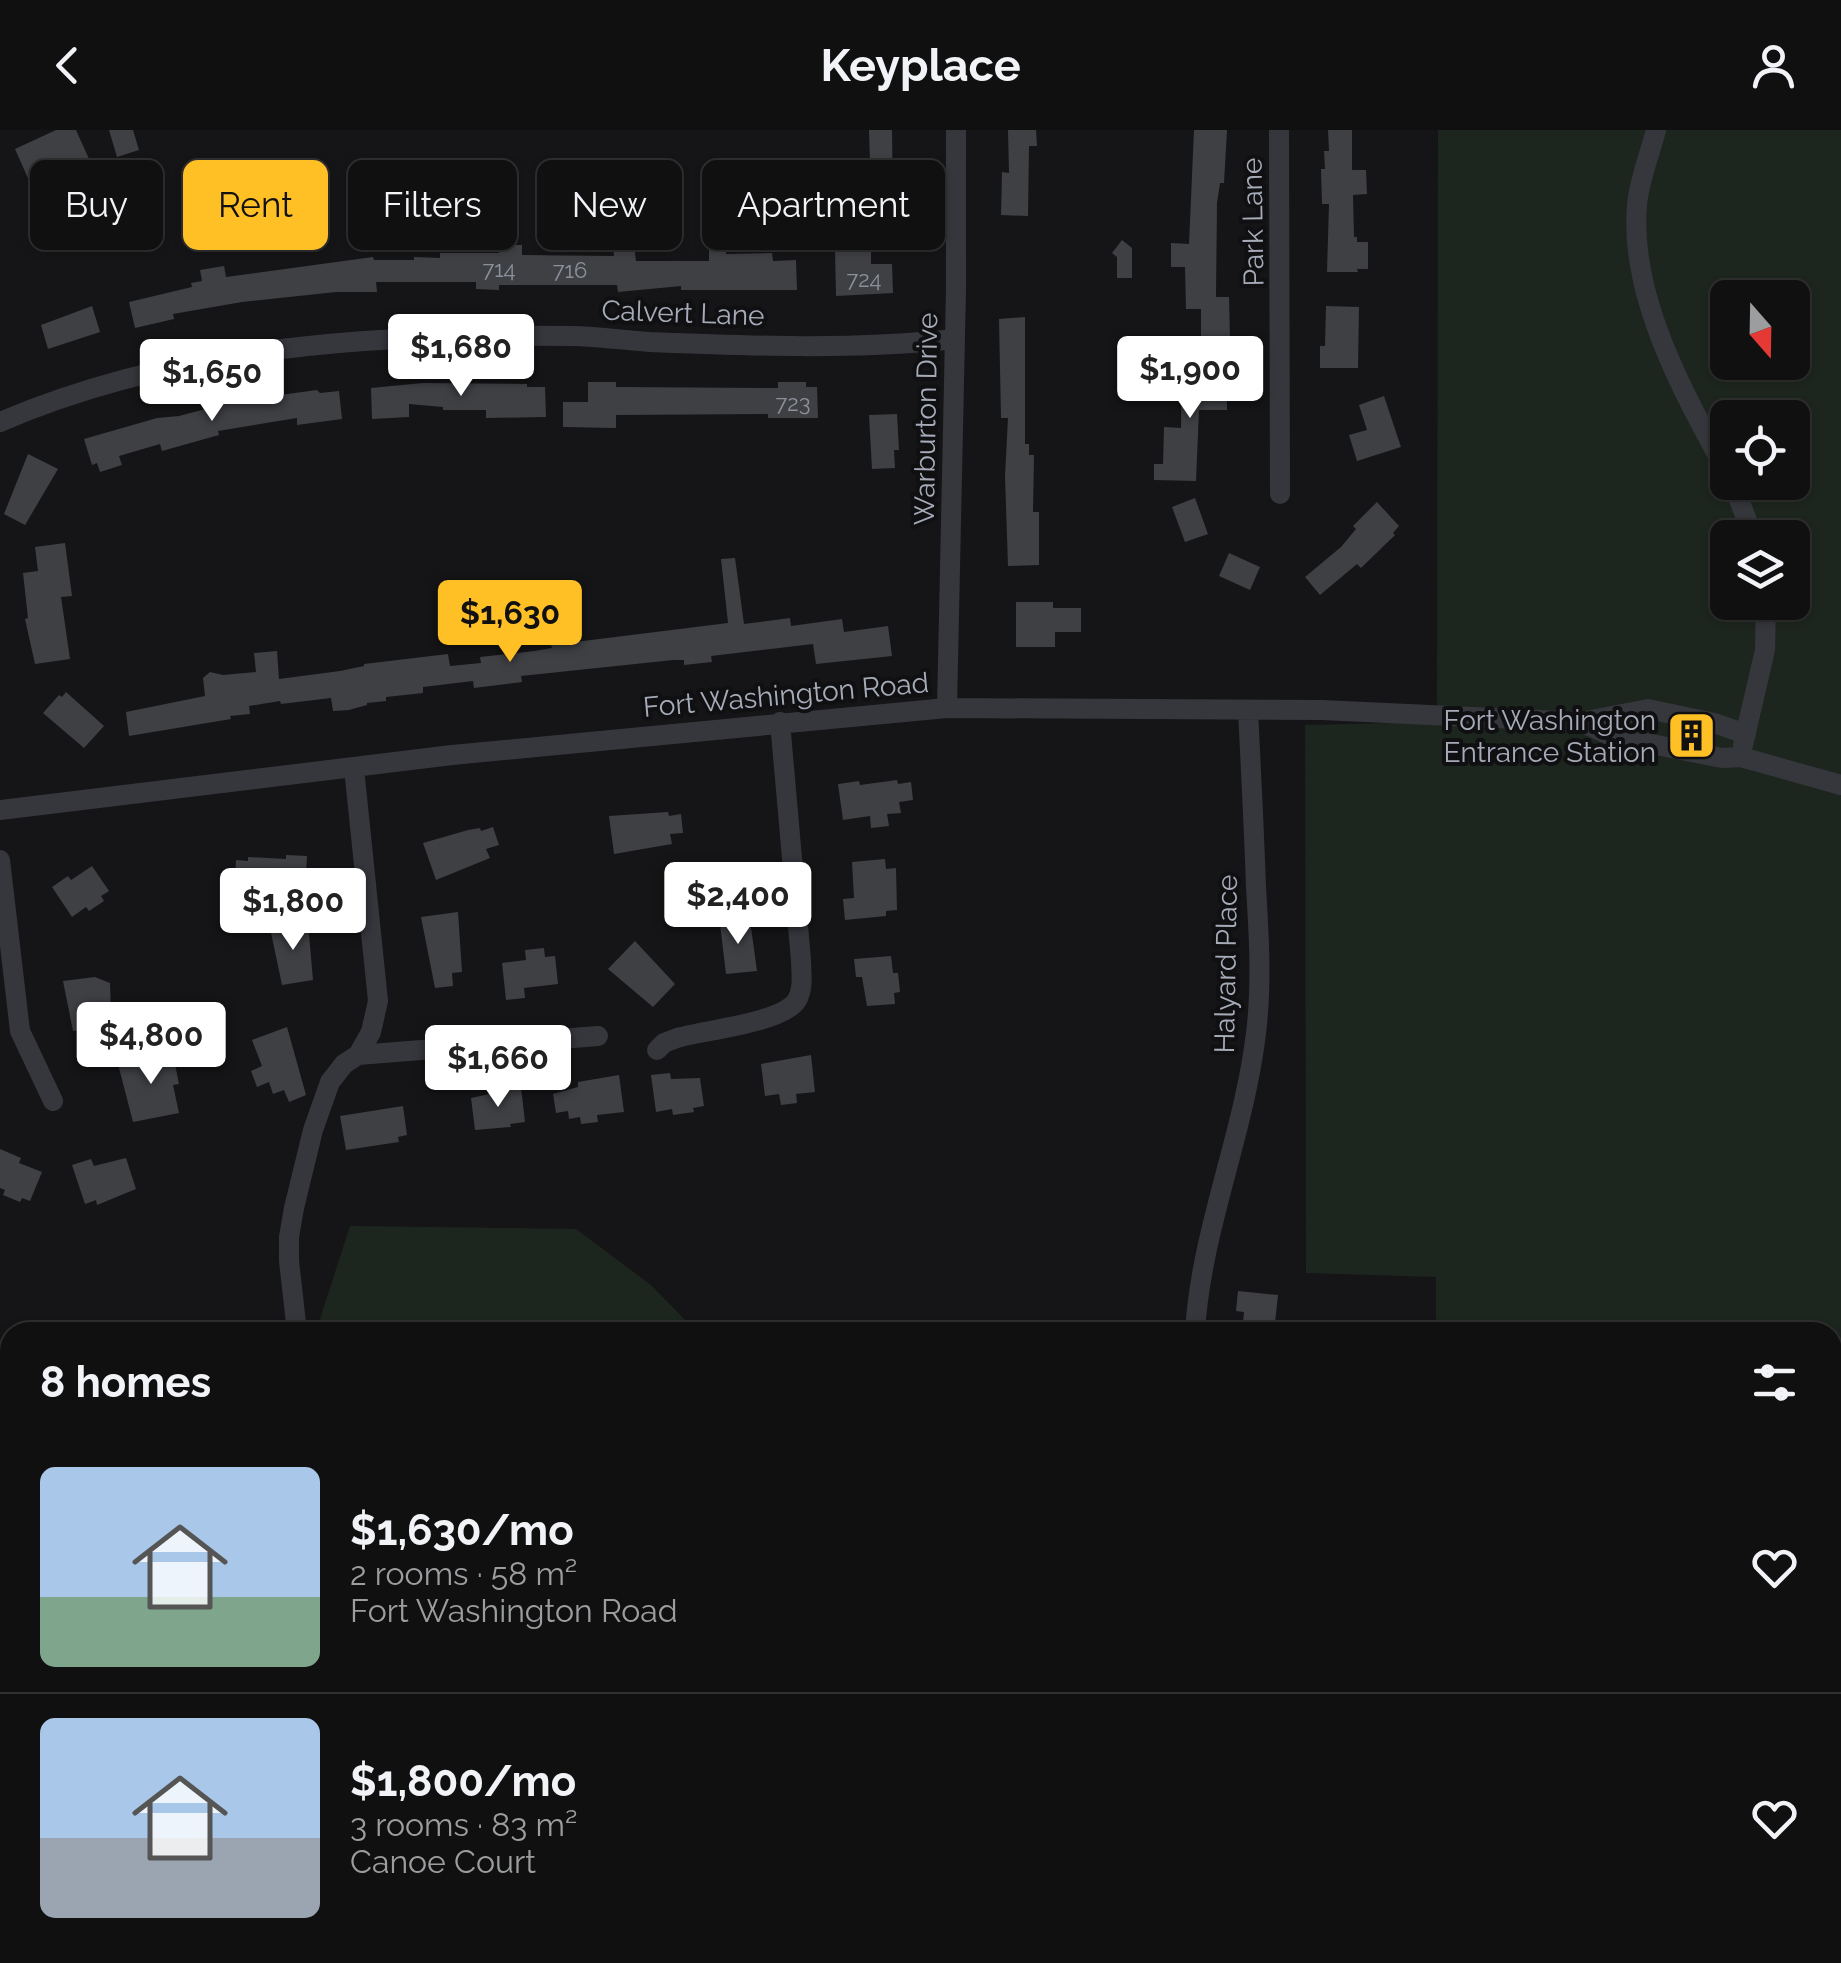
<!DOCTYPE html>
<meta charset="utf-8">
<style>
:root{--surface:#101011;--page:#1e1e1f;--text:#f1f3f6;--muted:#9c9d9f;--line:#303031;--accent:#ffc025}
body{margin:0;font-family:Raleway,sans-serif;background:var(--page);color:var(--text);height:100vh;display:flex;flex-direction:column;font-size:38px;white-space:nowrap}
*{box-sizing:border-box;margin:0}
p{font-size:32px;color:var(--muted)}
.icon{flex:none;width:55px;height:55px;fill:none;stroke:currentColor;stroke-width:2;stroke-linecap:round;stroke-linejoin:round}
.map{position:relative;flex:1;overflow:hidden}
.sheet{position:absolute;left:0px;top:1192px;width:1842px;height:642px;display:flex;flex-direction:column;background:var(--surface);border-radius:30px 30px 0 0;box-shadow:0 2px 8px #0004,0 0 0 2px var(--line)}
.sheet>*{flex:none}
.banner{position:absolute;left:30px;top:30px;width:1000px;height:90px;display:flex;gap:20px}
.needle{width:65px;rotate:160deg}
.buttons{position:absolute;left:1710px;top:150px;display:grid;gap:20px}
.buttons a{display:grid;place-items:center;width:100px;height:100px;border-radius:15px;background:var(--surface);box-shadow:0 2px 8px #0004,0 0 0 2px var(--line);font-size:50px}
.price{position:absolute;translate:-50% -85px;padding:0 22px;border-radius:10px;background:#fff;color:#222;font-size:32px;line-height:65px;filter:drop-shadow(0 2px 5px #0008)}
.price::after{content:'';position:absolute;left:50%;top:60px;width:30px;height:22px;margin-left:-15px;background:inherit;clip-path:polygon(0 0,100% 0,50% 100%)}
.price.current{background:var(--accent);color:#111}
ul{padding:0;list-style:none}
li{display:flex;align-items:center;gap:30px;height:250px;padding:0 40px}
li+li{border-top:2px solid var(--line)}
li span{display:grid;place-items:center;flex:none;width:280px;height:200px;border-radius:15px;color:#555}
li>.icon{margin-inline-start:auto}
span .icon{width:120px;height:120px;fill:#fffc;stroke-width:1}
li b{font-size:42px}
h2{display:flex;justify-content:space-between;align-items:center;height:120px;padding:0 40px;font-size:42px}
.pill{padding:0 35px;border-radius:15px;background:var(--surface);box-shadow:0 2px 8px #0004,0 0 0 2px var(--line);font-size:35px;line-height:90px}
.pill.current{background:var(--accent);color:#111}
header{display:flex;justify-content:space-between;align-items:center;height:130px;padding:0 40px;background:var(--surface);font-size:45px;font-weight:700}
.map>svg:first-child{display:block}
.green{fill:#1d261e;fill-rule:evenodd}
.building{fill:#3f4044}
.lines{fill:none;stroke-linecap:round;stroke-linejoin:round}
.minor{stroke:#36373d;stroke-width:20}
.labels{text-anchor:middle;dominant-baseline:central;stroke-width:8;stroke-linejoin:round;paint-order:stroke}
.number-label{font-size:22px;fill:#8c909b}
.street-label{font-size:28px;fill:#a6abb8;stroke:#101012}
.poi-label{font-size:28px;fill:#a6abb8;stroke:#101012;text-anchor:end}
</style>
<header><svg class="icon" aria-label="back" viewBox="0 0 24 24"><path d="M15 5l-7 7 7 7"/></svg>Keyplace<svg class="icon" aria-label="person" viewBox="0 0 24 24"><circle cx="12" cy="8" r="4"/><path d="M4 21q1-7 8-7t8 7"/></svg></header>
<div class="map">
<svg width="1841" height="1833" viewBox="0 0 1841 1833">
<rect width="100%" height="100%" fill="#151517"/>
<path class="green" d="M1438,0H1841V1833H1432V1825H1832V1202H1436V1147L1306,1143L1305,595L1437,592ZM1728,168H1792V232H1728ZM1728,288H1792V352H1728ZM1728,408H1792V472H1728Z
M350,1096L576,1099L651,1155L697,1202H325L320,1189Z
M476,1825H907L910,1833H479Z"/>
<path class="building" d="M56,0H76L94,40L35,64L15,19Z
M109,0H133L139,20L117,27Z
M869,0H892L893,78H865L864,33H870Z
M1008,0H1036L1037,16H1029L1028,86L1001,85L1002,42L1009,43Z
M1194,0H1227L1224,53H1220L1217,73L1216,167H1229L1230,209H1201V179H1186L1185,137H1171V113L1189,114Z
M1328,0H1352V40H1366L1367,64L1353,65L1354,107H1357V112H1368V139H1357L1358,142H1327L1329,74H1322L1321,39H1325L1324,21H1329Z
M633,106L636,131H709V117H727L726,124L772,123L773,131L796,130L797,160H681V156L618,162L617,155H499V160L476,159V152H376L377,162H336L242,172L173,184L174,189L135,198L129,172L192,157L191,153L202,151L200,140L224,136L226,147L373,127L374,130H414V127L440,128V123H499V115H522V125L614,126L612,109Z
M1122,110L1132,118V148H1117V127L1112,123Z
M835,119H871V134H892L893,163L836,166Z
M92,176L100,202L48,219L41,195Z
M1326,176L1359,177L1358,238H1320V216H1325Z
M1025,187V314H1029V325H1034L1033,382H1039V435L1008,436L1005,346L1008,288H1001L999,189Z
M1182,226H1208V252H1227V280H1199L1196,351L1154,350V334H1163L1164,297L1181,298Z
M588,252H616V257L778,258V252H806V257H817L818,288H768V284L616,285V298L563,297V272H588Z
M423,253L527,254V257H545L546,287L486,288V280H443V277L409,274V287L372,289L371,258Z
M317,260L320,263L339,261L342,289L297,295V288L218,301L219,305L162,321L160,314L119,326L122,335L100,342L97,333L92,335L84,309L157,288L179,286L213,277L212,274Z
M1384,266L1401,317L1357,331L1349,305L1367,300L1359,275Z
M897,284L899,320H894L895,338L872,339L869,285Z
M28,324L58,339L25,395L4,384Z
M1195,368L1208,404L1185,412L1172,377Z
M1377,372L1399,396L1393,403L1395,405L1361,438L1357,434L1320,465L1305,447L1341,417L1356,399L1353,396Z
M65,413L72,466L61,467L70,529L35,534L25,489L28,488L23,443L38,441L35,417Z
M1229,423L1260,437L1250,460L1219,446Z
M735,428L744,494L790,488L791,496L842,489L844,502L888,496L892,526L816,534L813,514L711,526L712,532L684,535V530H673L521,546L522,552L474,558L473,551L423,557V563L386,567V571L367,573V575L349,580L333,581L331,568L281,574L280,571L249,576L250,584L230,586L231,589L129,606L126,582L205,566L203,548L210,542L223,545L256,542L254,523L277,521L279,549L340,541L364,536V534L448,524L450,536L481,533L480,527L534,521L552,518L551,515L728,493L721,429Z
M1016,472H1053V478H1081V502H1055V517H1016Z
M66,562L104,596L84,618L43,583L59,565L62,567Z
M897,650L898,654L911,652L913,670L899,672L901,683L887,684L889,696L871,698L870,686L843,690L838,654L859,651L860,655Z
M668,682L669,686L681,684L683,703L670,704L672,714L614,724L609,686Z
M493,697L499,715L486,719L490,728L436,750L423,713L468,700L480,698L481,701Z
M286,725L307,726L305,764L277,762V774L259,773L260,761L247,760V749L235,748L236,730L248,731V727L286,729Z
M885,729L886,739L896,738L897,780L886,781V786L845,790L843,769L854,768L852,732Z
M92,736L109,761L101,766L104,771L89,781L86,777L72,787L52,757L68,746L71,750Z
M458,782L462,842L452,843L453,856L435,858L421,787Z
M750,790L757,841L726,844L720,794Z
M308,793L313,850L282,855L270,798Z
M635,811L675,854L653,877L608,839Z
M544,818L545,827L555,826L558,854L524,858L525,868L506,870L502,833L526,830L525,820Z
M891,826L893,843H898L900,862L894,863L895,874L867,876L862,847H856L854,829Z
M95,847L110,853L111,885L105,886L106,897L73,901L63,851Z
M287,897L306,965L289,972L284,960L273,964L269,952L257,957L251,941L262,936L252,910Z
M173,924L179,954L173,955L179,983L133,992L118,934Z
M811,925L815,962L796,964L797,973L781,975L779,964L765,966L761,934Z
M670,943L671,949L700,948L704,976L693,978L694,982L673,985L672,979L656,982L651,945Z
M619,945L624,982L597,985L598,992L581,994L580,987L569,989L568,981L556,983L553,964L578,957V952Z
M521,957L525,992L510,994L511,997L475,1000L471,968Z
M403,976L407,1005L398,1007L399,1012L346,1020L340,986Z
M0,1019L21,1028L19,1033L42,1042L30,1071L22,1068L20,1072L3,1065L5,1060L0,1058Z
M126,1028L136,1059L97,1075L96,1070L85,1074L72,1035L91,1029L94,1036Z
M1238,1161L1278,1165L1274,1202H1242L1244,1182L1236,1181Z"/>
<g class="lines">
<path class="minor" d="M1279,0L1280,364
M1656,0C1650,24 1639,50 1637,75C1629,167 1685,266 1728,344
M0,292C180,215 380,203 574,206C600,207 625,210 650,212C749,216 856,220 954,209
M1732,352L1754,408
M947,578L956,159V0
M1581,592L1611,606L1722,628L1741,627L1841,655
M1743,615L1765,520L1766,472
M354,638L378,871L371,902L358,925
M0,680L452,625L947,578L1322,580L1581,592L1648,579L1714,593L1746,604
M0,730L20,901L53,971
M657,920L664,913L677,908C704,900 783,893 797,870C804,858 801,842 801,830L780,592
M297,1202L289,1131V1107L294,1078L313,1000L330,952L344,934L358,925L598,906
M1195,1202C1201,1100 1244,1005 1256,903C1262,855 1259,805 1256,757C1254,698 1251,640 1248,581
M0,1579L10,1582
M314,1825L317,1833
M1199,1833L1201,1825"/>
</g>
<defs>
<symbol id="building-square" viewBox="-11 -11 22 22"><rect x="-9" y="-9" width="18" height="18" rx="4" fill="#ffc025" stroke="#101012"/><path d="M-4-6H4V6H1V3H-1V6H-4ZM-2.5-4.3h1.7v1.8h-1.7ZM.8-4.3h1.7v1.8H.8ZM-2.5-1h1.7V.8h-1.7ZM.8-1h1.7V.8H.8Z" fill="#111"/></symbol>
</defs>
<g fill-rule="evenodd">
<use href="#building-square" x="1664" y="578" width="55" height="55"/>
</g>
<g class="labels">
<g class="number-label">
<text x="499" y="139">714</text>
<text x="570" y="140">716</text>
<text x="864" y="149">724</text>
<text x="793" y="273">723</text>
</g>
<g class="street-label">
<text transform="translate(1253 92) rotate(-91)">Park Lane</text>
<text transform="translate(683 183) rotate(2)">Calvert Lane</text>
<text transform="translate(926 289) rotate(-89)">Warburton Drive</text>
<text transform="translate(786 565) rotate(-5)">Fort Washington Road</text>
<text transform="translate(1226 834) rotate(-89)">Halyard Place</text>
</g>
<g class="poi-label">
<text x="1656" y="590">Fort Washington<tspan x="1656" dy="32">Entrance Station</tspan></text>
</g>
</g>
</svg>
<div class="buttons">
<a><svg class="needle" viewBox="-14 -14 28 28"><path d="M0-13l5 13h-10z" fill="#e53935"/><path d="M0 13l5-13h-10z" fill="#9c9d9f"/></svg></a>
<a><svg class="icon" aria-label="locate" viewBox="0 0 24 24"><circle cx="12" cy="12" r="6"/><path d="M12 2v4M12 18v4M2 12h4M18 12h4"/></svg></a>
<a><svg class="icon" aria-label="layers" viewBox="0 0 24 24"><path d="M12 4l9 5-9 5-9-5zM3 14l9 5 9-5"/></svg></a>
</div>
<b class="price" style="left:461px;top:269px">$1,680</b>
<b class="price" style="left:1190px;top:291px">$1,900</b>
<b class="price" style="left:212px;top:294px">$1,650</b>
<b class="price current" style="left:510px;top:535px">$1,630</b>
<b class="price" style="left:738px;top:817px">$2,400</b>
<b class="price" style="left:293px;top:823px">$1,800</b>
<b class="price" style="left:151px;top:957px">$4,800</b>
<b class="price" style="left:498px;top:980px">$1,660</b>
<div class="banner">
<a class="pill">Buy</a>
<a class="pill current">Rent</a>
<a class="pill">Filters</a>
<a class="pill">New</a>
<a class="pill">Apartment</a>
</div>
<section class="sheet">
<h2>8 homes<svg class="icon" aria-label="filters" viewBox="0 0 24 24"><path d="M4 7h16M4 17h16"/><circle cx="9" cy="7" r="2"/><circle cx="15" cy="17" r="2"/></svg></h2>
<ul>
<li><span style="background:linear-gradient(#a9c7e8 65%,#7fa58c 0)"><svg class="icon" aria-label="home" viewBox="0 0 24 24"><path d="M3 11l9-7 9 7M6 9v11h12V9"/></svg></span><div><b>$1,630/mo</b><p>2 rooms · 58 m²</p><p>Fort Washington Road</p></div><svg class="icon" aria-label="heart" viewBox="0 0 24 24"><path d="M12 20l-8-8c-3-5 5-10 8-4 3-6 11-1 8 4z"/></svg></li>
<li><span style="background:linear-gradient(#a9c7e8 60%,#9aa5b1 0)"><svg class="icon" aria-label="home" viewBox="0 0 24 24"><path d="M3 11l9-7 9 7M6 9v11h12V9"/></svg></span><div><b>$1,800/mo</b><p>3 rooms · 83 m²</p><p>Canoe Court</p></div><svg class="icon" aria-label="heart" viewBox="0 0 24 24"><path d="M12 20l-8-8c-3-5 5-10 8-4 3-6 11-1 8 4z"/></svg></li>
</ul>
</section>
</div>
